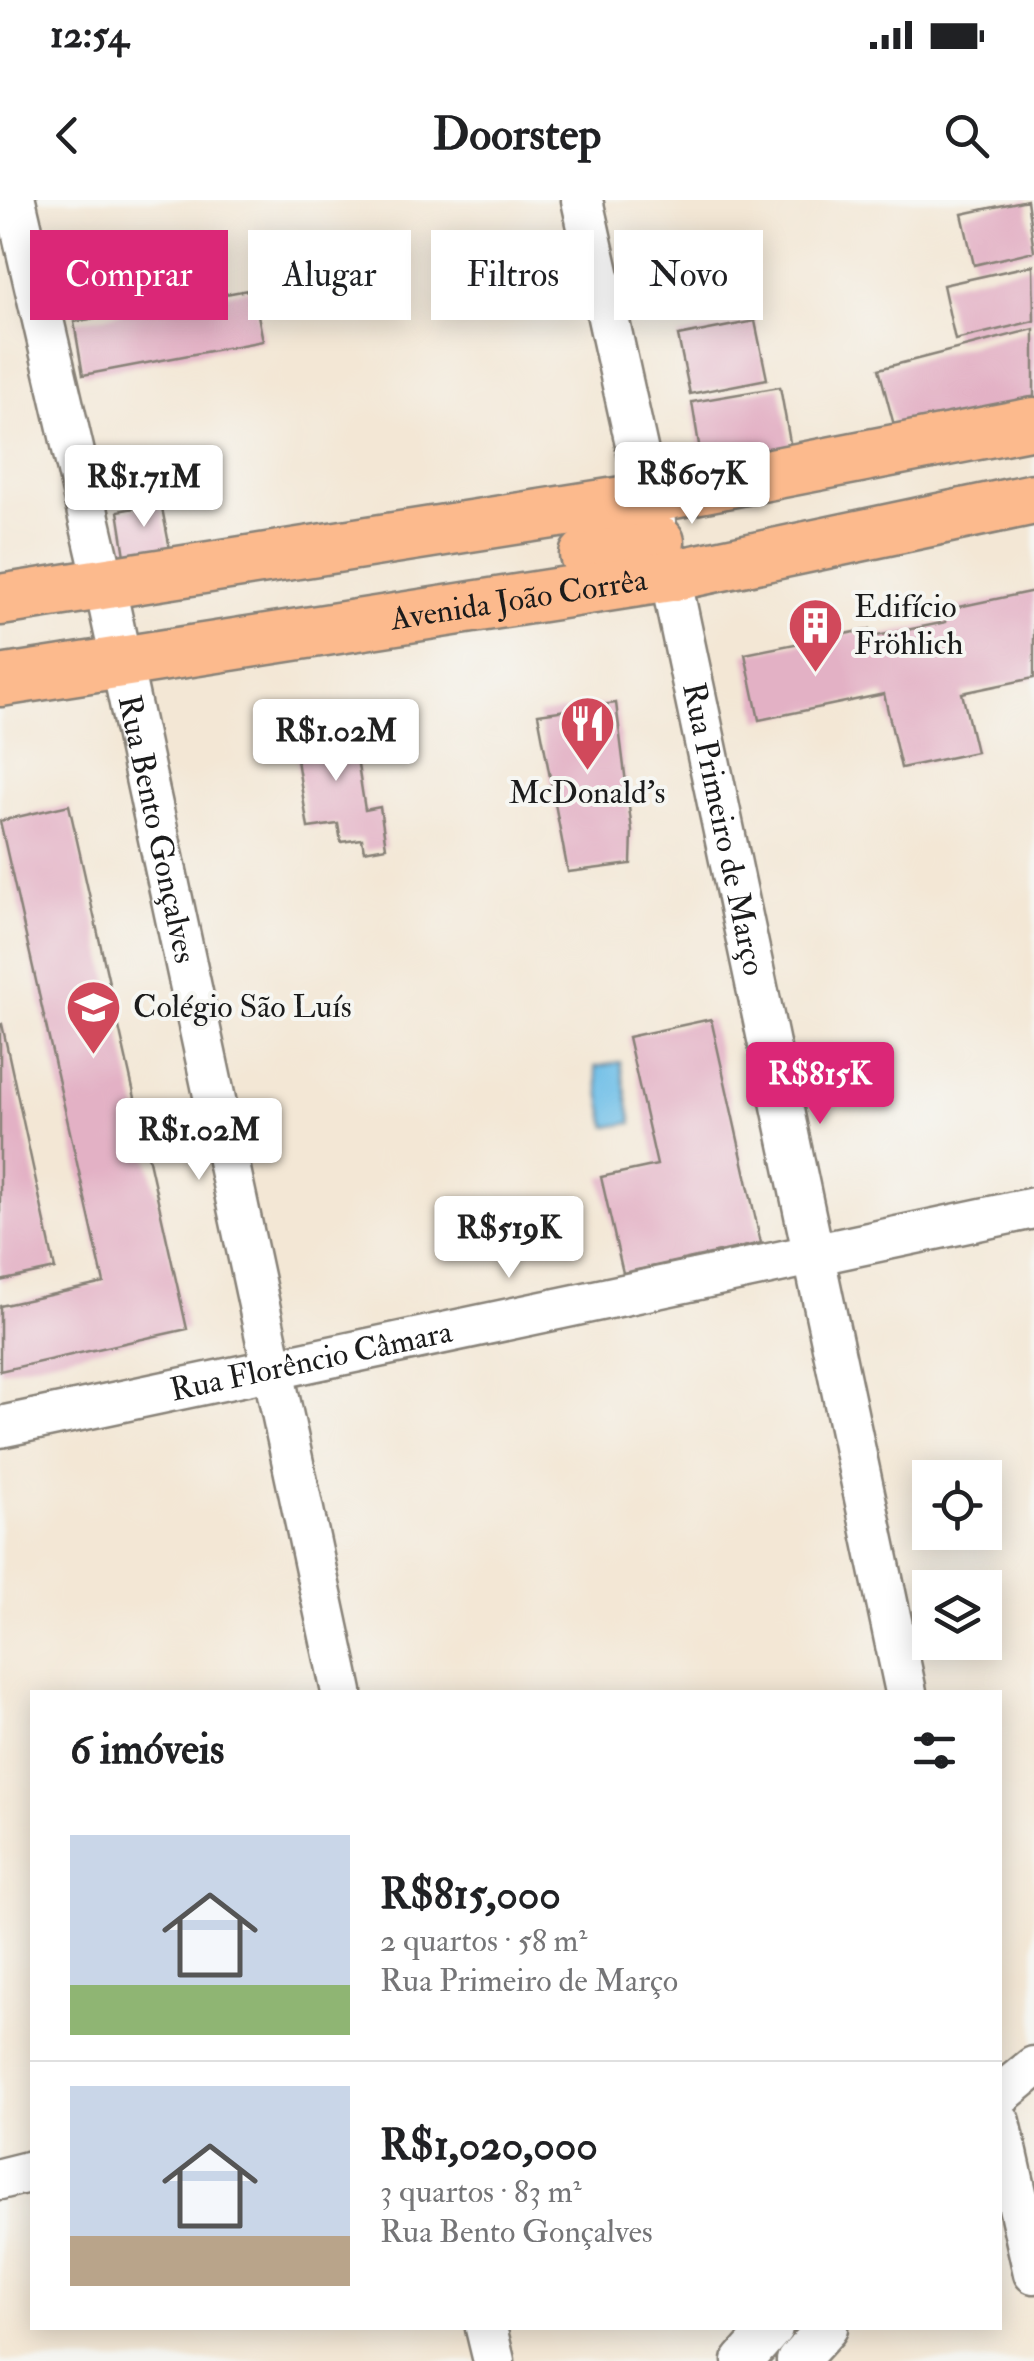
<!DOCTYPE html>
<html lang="pt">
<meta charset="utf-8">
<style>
:root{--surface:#fff;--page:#f6f6f6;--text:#202124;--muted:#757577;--line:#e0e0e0;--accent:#db2777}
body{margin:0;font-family:"IM FELL Double Pica",serif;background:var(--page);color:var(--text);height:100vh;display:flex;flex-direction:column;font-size:38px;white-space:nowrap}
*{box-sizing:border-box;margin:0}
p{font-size:32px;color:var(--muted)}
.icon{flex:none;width:55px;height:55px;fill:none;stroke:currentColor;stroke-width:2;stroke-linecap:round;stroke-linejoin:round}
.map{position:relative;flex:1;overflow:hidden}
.sheet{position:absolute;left:30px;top:1490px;width:972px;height:640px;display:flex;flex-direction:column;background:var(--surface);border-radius:0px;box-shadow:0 5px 25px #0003}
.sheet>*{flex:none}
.banner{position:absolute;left:30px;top:30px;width:975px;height:90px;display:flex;gap:20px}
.tools{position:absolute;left:912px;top:1260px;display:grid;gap:20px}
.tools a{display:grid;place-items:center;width:90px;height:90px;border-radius:0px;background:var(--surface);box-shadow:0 5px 25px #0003;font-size:50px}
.price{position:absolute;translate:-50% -85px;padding:0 22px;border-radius:10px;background:#fff;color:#222;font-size:32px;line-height:65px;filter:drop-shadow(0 2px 5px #0008)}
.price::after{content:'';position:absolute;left:50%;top:60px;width:30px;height:22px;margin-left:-15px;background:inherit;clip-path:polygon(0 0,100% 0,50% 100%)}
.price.current{background:var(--accent);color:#fff}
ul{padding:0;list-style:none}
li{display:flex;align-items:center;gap:30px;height:250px;padding:0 40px}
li+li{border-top:2px solid var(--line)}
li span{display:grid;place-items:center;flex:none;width:280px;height:200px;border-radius:0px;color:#555}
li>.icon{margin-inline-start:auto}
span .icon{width:120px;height:120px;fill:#fffc;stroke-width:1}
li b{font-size:42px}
h2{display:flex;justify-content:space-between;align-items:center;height:120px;padding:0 40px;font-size:42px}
.tag{padding:0 35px;border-radius:0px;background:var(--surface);box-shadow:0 5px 25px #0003;font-size:35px;line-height:90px}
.tag.current{background:var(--accent);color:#fff}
.status{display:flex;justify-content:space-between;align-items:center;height:70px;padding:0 50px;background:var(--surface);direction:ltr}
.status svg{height:28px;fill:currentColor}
header{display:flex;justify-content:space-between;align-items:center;height:130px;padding:0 40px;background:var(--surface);font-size:45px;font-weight:700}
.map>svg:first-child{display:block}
.water{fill:#6cbde7;stroke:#446c82;stroke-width:2.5}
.building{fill:#e3b1c5}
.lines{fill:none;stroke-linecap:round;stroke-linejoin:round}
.minor-casing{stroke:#888278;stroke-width:45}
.major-casing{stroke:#888278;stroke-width:55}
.minor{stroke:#fff;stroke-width:40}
.major{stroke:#fcba8d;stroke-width:50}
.labels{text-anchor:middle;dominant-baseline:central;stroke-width:8;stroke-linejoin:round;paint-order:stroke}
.street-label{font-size:32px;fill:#1c1c1c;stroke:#f6f6f2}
.poi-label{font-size:32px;fill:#1c1c1c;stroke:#f6f6f2;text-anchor:start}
</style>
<div class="status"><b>12:54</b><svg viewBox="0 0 49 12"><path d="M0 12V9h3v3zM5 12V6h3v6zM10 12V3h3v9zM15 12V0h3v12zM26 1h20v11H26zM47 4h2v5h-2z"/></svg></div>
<header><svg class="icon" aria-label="back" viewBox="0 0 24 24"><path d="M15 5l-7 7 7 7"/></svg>Doorstep<svg class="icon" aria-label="search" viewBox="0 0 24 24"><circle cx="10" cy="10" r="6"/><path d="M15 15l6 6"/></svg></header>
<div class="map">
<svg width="1034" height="2161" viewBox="0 0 1034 2161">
<rect width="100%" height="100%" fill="#f6f6f2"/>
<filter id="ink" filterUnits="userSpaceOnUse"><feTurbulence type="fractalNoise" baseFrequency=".01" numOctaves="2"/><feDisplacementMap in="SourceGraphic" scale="20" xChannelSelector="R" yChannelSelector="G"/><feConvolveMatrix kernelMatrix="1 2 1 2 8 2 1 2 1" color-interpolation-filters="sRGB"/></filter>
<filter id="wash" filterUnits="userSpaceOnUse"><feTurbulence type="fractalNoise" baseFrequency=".0048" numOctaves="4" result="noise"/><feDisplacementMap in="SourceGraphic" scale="40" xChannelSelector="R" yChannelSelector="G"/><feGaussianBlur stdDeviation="2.25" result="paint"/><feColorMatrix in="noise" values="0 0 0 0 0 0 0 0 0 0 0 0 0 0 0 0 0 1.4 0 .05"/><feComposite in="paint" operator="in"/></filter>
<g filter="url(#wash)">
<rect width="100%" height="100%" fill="#f3e7d5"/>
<path class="water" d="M620,862L632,923L607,927L595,867Z"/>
<g id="blocks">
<path class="building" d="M1027,0L1034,51L974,65L962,14Z
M1033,65L1034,121L955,140L943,85Z
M253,89L263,141L83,175L74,122Z
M755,121L767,179L690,194L678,136Z
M1034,129V209L899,244L879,169Z
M780,187L793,259L746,267L744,250L701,257L692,202Z
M161,303L170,349L125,356L118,311Z
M1034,391V478L962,493L976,552L901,568L884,494L759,520L745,454L870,429L872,437L946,422L944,410Z
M616,503L632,631L631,664L568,672L538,514Z
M351,520L365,610L380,607L386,647L364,651L362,639L341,642L338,624L308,628L292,529Z
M69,605L187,1129L0,1171V1106L104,1083L0,621Z
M711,819L761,1043L623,1073L601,977L657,965L628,837Z
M2,824L55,1069L0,1081V825Z"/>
</g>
</g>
<g filter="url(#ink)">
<use href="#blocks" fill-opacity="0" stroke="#888278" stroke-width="2.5"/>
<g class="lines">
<defs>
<g id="minor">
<path id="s1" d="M15,0L104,382L342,1492"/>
<path id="s2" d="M582,0L648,298L670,376L906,1492"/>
<path id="s3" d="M0,1227L1034,1008"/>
<path d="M1000,1895L1034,1867"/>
<path d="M1000,1922L1034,2073"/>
<path d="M0,1979L32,1971"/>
<path d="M486,2128L494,2161"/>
<path d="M743,2161L772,2128"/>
<path d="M797,2161L827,2128"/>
</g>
<g id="major">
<path d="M585,355L659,342"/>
<path d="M0,400L648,298L1034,223"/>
<path id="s4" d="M0,481L670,376L1034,299"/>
</g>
</defs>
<use href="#minor" class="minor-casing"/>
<use href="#major" class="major-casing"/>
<use href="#minor" class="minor"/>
<use href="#major" class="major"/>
</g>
</g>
<defs>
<symbol id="building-pin" viewBox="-11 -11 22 30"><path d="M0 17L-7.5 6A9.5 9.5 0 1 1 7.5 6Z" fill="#d1495b" stroke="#f6f6f2"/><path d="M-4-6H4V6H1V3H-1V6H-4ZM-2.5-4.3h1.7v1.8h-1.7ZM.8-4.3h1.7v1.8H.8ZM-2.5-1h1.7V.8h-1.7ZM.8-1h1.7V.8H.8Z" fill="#fff"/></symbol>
<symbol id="restaurant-pin" viewBox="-11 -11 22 30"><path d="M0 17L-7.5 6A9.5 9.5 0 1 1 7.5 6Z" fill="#d1495b" stroke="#f6f6f2"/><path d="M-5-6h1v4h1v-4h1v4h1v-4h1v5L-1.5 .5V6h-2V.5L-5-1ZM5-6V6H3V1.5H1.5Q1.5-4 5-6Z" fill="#fff"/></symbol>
<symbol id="school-pin" viewBox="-11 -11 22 30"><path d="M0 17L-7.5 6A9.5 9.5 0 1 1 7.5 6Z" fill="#d1495b" stroke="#f6f6f2"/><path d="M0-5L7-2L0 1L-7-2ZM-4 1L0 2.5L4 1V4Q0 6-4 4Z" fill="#fff"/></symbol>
</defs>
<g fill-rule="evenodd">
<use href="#building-pin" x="784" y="394" width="63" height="86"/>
<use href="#restaurant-pin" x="556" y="492" width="63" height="86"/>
<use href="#school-pin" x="62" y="776" width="63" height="86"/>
</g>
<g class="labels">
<g class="street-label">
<text stroke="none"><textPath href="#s4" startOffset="525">Avenida João Corrêa</textPath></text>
<text stroke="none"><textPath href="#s1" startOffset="645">Rua Bento Gonçalves</textPath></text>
<text stroke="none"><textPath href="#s2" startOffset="645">Rua Primeiro de Março</textPath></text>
<text stroke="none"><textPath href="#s3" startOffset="318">Rua Florêncio Câmara</textPath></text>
</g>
<g class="poi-label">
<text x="854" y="407">Edifício<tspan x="854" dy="37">Fröhlich</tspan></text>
<text x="587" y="593" text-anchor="middle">McDonald's</text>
<text x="133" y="807">Colégio São Luís</text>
</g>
</g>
</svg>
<div class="tools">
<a><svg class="icon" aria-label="locate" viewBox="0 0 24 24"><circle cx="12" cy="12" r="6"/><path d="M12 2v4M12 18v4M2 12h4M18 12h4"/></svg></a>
<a><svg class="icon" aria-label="layers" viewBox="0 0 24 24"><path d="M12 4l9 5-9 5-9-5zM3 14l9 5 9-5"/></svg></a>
</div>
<b class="price" style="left:692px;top:327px">R$607K</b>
<b class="price" style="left:144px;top:330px">R$1.71M</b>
<b class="price" style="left:336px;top:584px">R$1.02M</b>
<b class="price current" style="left:820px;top:927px">R$815K</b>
<b class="price" style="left:199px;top:983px">R$1.02M</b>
<b class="price" style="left:509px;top:1081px">R$519K</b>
<div class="banner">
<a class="tag current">Comprar</a>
<a class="tag">Alugar</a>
<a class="tag">Filtros</a>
<a class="tag">Novo</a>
</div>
<section class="sheet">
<h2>6 imóveis<svg class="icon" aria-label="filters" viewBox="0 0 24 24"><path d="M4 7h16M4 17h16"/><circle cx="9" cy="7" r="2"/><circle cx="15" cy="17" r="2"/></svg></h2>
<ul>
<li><span style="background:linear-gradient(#c9d6e8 75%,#8fb573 0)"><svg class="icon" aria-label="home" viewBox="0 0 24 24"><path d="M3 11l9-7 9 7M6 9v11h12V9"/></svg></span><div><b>R$815,000</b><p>2 quartos · 58 m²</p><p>Rua Primeiro de Março</p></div></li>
<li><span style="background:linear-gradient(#c9d6e8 75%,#b9a48a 0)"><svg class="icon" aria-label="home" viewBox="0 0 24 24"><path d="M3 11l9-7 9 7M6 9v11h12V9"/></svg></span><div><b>R$1,020,000</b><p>3 quartos · 83 m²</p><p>Rua Bento Gonçalves</p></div></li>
</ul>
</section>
</div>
